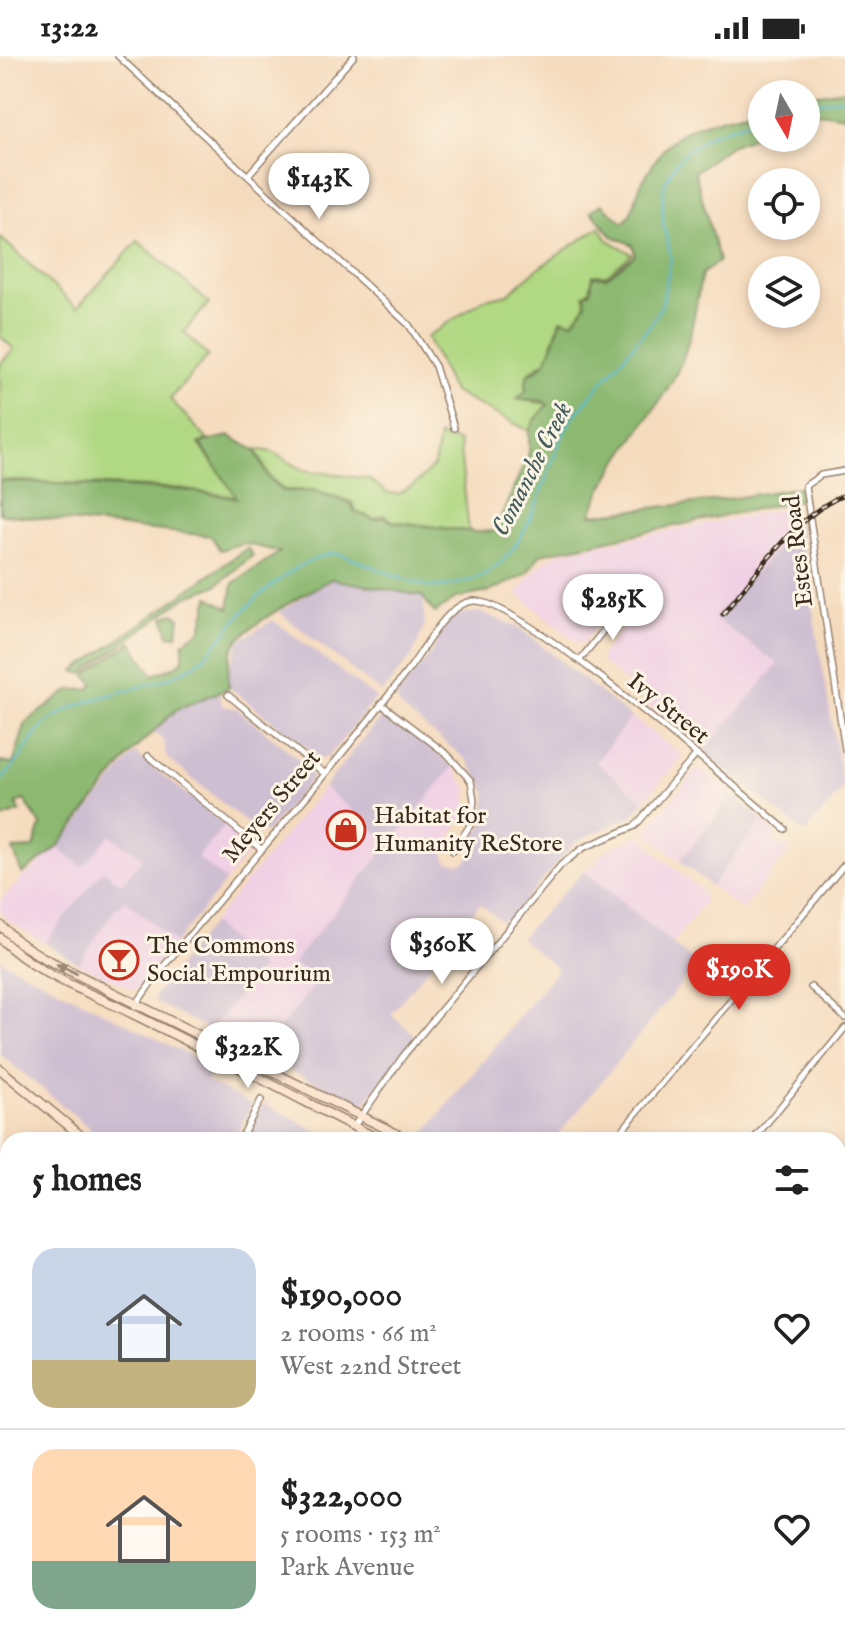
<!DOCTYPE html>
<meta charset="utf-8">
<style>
:root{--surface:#fff;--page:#f2f2f2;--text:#222;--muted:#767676;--line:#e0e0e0;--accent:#d93025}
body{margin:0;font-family:"IM FELL English",serif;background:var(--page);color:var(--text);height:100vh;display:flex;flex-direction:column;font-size:30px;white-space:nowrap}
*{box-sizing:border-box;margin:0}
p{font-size:26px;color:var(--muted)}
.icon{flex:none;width:44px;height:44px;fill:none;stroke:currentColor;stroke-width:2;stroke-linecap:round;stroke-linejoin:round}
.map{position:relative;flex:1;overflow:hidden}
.side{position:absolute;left:0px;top:1076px;width:846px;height:514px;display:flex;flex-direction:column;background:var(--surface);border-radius:24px 24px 0 0;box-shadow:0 4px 12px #0003}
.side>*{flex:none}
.needle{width:52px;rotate:171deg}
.buttons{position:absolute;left:748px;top:24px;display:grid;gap:16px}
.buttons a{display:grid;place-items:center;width:72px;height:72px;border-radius:50%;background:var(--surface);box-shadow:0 4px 12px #0003;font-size:40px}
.price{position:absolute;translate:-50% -68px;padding:0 18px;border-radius:28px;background:#fff;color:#222;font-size:26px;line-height:52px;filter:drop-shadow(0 2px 4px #0008)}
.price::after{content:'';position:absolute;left:50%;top:48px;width:24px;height:18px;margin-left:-12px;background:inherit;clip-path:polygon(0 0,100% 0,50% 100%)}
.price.selected{background:var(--accent);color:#fff}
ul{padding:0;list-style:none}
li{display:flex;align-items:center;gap:24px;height:200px;padding:0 32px}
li+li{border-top:2px solid var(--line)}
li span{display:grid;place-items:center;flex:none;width:224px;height:160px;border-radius:24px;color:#555}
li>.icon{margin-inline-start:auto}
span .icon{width:96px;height:96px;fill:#fffc;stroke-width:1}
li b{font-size:34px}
h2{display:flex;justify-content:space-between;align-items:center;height:96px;padding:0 32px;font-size:34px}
.status{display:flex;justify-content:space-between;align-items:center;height:56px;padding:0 40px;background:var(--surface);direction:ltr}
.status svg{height:22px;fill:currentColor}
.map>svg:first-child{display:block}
.built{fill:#f0d0e4}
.industrial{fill:#cebed1}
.green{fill:#b1d883;stroke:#768150;stroke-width:2}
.forest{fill:#8cb871;stroke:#647148;stroke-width:2}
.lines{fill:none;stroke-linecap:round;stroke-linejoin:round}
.stream{stroke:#55b9d3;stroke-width:2}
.street-casing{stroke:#98826e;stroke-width:8}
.secondary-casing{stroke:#98826e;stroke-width:11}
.street{stroke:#fff;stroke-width:5}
.secondary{stroke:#fce5d0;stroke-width:8}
.rail-casing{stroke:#3b2a1e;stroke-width:5}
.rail{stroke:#fcf5e5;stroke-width:2;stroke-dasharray:6;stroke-linecap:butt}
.oneway{fill:#9c8877}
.labels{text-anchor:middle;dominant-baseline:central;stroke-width:6;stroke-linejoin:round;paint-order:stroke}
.street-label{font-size:24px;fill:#3b2a1e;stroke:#fcf5e5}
.poi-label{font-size:24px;fill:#3b2a1e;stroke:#fcf5e5;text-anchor:start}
.water-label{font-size:26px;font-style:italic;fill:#445c5d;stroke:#fcf5e5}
</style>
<div class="status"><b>13:22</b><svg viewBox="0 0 49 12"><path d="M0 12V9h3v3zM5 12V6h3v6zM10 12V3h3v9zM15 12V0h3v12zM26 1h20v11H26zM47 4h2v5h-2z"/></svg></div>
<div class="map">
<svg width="845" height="1589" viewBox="0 0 845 1589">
<rect width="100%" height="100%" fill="#fcf5e5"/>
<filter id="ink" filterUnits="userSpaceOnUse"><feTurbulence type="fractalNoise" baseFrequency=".0125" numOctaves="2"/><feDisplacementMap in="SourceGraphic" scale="16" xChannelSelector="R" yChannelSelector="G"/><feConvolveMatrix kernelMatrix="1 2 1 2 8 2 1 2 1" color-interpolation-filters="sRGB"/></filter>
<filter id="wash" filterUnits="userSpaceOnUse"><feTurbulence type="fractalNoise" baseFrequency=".006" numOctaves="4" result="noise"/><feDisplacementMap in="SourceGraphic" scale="32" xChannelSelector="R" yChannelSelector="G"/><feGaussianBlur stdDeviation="1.8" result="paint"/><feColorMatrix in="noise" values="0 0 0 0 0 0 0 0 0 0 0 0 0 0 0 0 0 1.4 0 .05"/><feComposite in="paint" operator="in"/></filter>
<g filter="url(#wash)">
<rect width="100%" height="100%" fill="#f5dbbe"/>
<path class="built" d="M786,452L790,464L798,468L714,562L778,608L703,696L644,646L646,643L601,606V599L627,566L640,562L641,549L634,539L615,541L608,557L584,587H578L516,537L540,509L561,496Z
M631,661L680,697L682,701L644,745L596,706Z
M453,711L468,733L466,758L443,792L390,787L293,908L321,923L258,999L210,974L261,912L212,867L324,731L390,786Z
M696,714L702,715L733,739L680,805L646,776Z
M762,764L775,775V784L783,791L791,792L742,854L711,830Z
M225,769L250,792L248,798L226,825L197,801Z
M110,778L143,802L121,828L103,815L45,887L5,863L0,853V845L22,822L58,792L83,811Z
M641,779L661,801L703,836L704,847L672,888L584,815L596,807L600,799L610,792Z
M125,842L175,887L139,932L134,934L79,908L113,856Z
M174,1582H239L235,1589H171Z
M571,1582H630L627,1589H565Z"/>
<path class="industrial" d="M798,468L843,732L805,777L703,696L778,608L714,562Z
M331,524L423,541L425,567L413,599L382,637L279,556Z
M480,556L518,571L631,661L596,706L644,745L632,760L575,786L505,868L480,848L391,958L417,981L363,1049L258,999L320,923L292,908L390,787L324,731L382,660H390L453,711L391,787L443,792L447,805L461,808L468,804L470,792L483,768L487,737L467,704L406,656L398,648L397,639L432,596L444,571L459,558Z
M273,564L376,642L328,701L320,702L230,632L228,619L239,585Z
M219,637L223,651L236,652L311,713L312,722L267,776H258L166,701L164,685L153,676L178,654Z
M135,697L225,769L197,801L226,825L175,887L125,843L113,856L79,908L45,887L103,814L121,828L143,802L110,779L83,811L58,792Z
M733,739L762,764L711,830L680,805Z
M584,815L697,908L554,1084H431L422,1080L558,913L520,882Z
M212,867L261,912L210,974L155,946V939Z
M0,904L213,1011L207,1026L252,1048L234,1084H104L0,998Z
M263,1047L302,1067L334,1084H243Z
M8,1487V1582H148L149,1589H0V1489Z"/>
<path class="green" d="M600,171L607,183L632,198L607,219H593L590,234L584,239L586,248L573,266L561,263L547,304L527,318L526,334L517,343L548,348L529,375L453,336L427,281L484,243L508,238L537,213Z
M0,181L77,252L138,185L209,247L184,276L208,300L170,343L207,383L199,388L237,441L172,432L0,424V308L14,293L0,280Z
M439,380L459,386L469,475L393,465L384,459L375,463L356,456L352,446L316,434H284L269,420L256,393L272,396L304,414L369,423L387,437L398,438L413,430L434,410Z"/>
<path class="forest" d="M845,34V60L819,56L806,61V40Z
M762,52V78L730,90L695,116L719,205L702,218C694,255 692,291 672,325C647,368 607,411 591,459L728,443L801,431L804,443L541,498L526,518L489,536L456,542L435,557L422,540L331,523C304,539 261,561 239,583C229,593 227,618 229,632L177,653L133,695L57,792L22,818L13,793L34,792L41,769L24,744L16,747L20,755L0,763V706L13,708L26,666L70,634L90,633L94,627L85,619L131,586L153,619L174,611L183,604V587L201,574L209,541L229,552L233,527L280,496L243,487L220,494L211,480L0,458V425L182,434L237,442L200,387L229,380L255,394L268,421L283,435H315L351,448L355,456L375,464L384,461L393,466L474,476L495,475L529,397V376L534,365L548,349L543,345L518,342L527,334L526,326L528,318C553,310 551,284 562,264L573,266L586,248L585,239L591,235L593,220L607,221L635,199L633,189L612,180L591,155L602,148L623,167C634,158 635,141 641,128C650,113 660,94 674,83C697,64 734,60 762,52Z
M247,492L253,499L215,530L186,541L82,618L75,615Z
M174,557L180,562L177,579L169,580L164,561Z"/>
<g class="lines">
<path class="stream" d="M806,48L841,42L845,44
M0,725C21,708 32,677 50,664C94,633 155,637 198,606C214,594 226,575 239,560C263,535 301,502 336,497C367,507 397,523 429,530C440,532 454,528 465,526C535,509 540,414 572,362L652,267L662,248L671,202L663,166V141L665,126L676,107L687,95L712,78L762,61"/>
</g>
</g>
<g filter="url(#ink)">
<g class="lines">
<defs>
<path id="street" d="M118,0L409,269L435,310L454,372
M248,119L354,0
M845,415L821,419L805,430L845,693
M579,605L623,550
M228,639L324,717
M381,648L448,699L471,725L474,744L471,768L453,795
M148,700L261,793
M811,931L845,962
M135,950L158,917C242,816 329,717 409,613C425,593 446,547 474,545C520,542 738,734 785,773
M354,1070L404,999L561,809L583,792L635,770L696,699
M240,1084L261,1044
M614,1084L845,808
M753,1084L845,972
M838,1140L845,1126
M838,1393L845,1380
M838,1416L845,1419
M0,1482L8,1481
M838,1529L845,1532
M314,1582L328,1589
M504,1582H505
M436,1589L439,1582
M842,1589L845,1582"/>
<path id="secondary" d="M0,869L18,886L42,901L409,1084
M0,882C37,919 87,935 133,958C216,999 298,1042 380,1084
M0,1013L86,1084
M838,1304L845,1307
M722,1582L737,1589
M641,1589L644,1582"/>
</defs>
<use href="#street" class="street-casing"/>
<use href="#secondary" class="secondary-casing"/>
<use href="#street" class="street"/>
<use href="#secondary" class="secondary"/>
<defs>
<path id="rail" d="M723,558C754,521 799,455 845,439"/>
</defs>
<use href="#rail" class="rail-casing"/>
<use href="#rail" class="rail"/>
</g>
<defs><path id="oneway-solid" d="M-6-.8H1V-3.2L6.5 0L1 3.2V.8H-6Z" transform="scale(2)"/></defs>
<use class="oneway" href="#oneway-solid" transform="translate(67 913) rotate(-155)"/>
</g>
<defs>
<symbol id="shop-ring" viewBox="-11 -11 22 22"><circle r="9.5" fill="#fcf5e5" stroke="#c8321e" stroke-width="1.5"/><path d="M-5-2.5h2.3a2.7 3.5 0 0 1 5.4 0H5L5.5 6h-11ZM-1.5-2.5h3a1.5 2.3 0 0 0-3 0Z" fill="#c8321e"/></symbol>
<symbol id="bar-ring" viewBox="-11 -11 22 22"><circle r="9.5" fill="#fcf5e5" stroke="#c8321e" stroke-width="1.5"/><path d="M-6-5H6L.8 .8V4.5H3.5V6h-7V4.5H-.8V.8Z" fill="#c8321e"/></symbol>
</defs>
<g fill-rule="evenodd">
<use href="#shop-ring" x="324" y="752" width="44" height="44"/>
<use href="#bar-ring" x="97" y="882" width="44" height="44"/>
</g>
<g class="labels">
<g class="street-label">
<text transform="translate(799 495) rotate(-97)">Estes Road</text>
<text transform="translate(668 653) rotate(39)">Ivy Street</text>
<text transform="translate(272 751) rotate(-50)">Meyers Street</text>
</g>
<g class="poi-label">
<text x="374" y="760">Habitat for<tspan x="374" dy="28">Humanity ReStore</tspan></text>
<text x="147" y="890">The Commons<tspan x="147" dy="28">Social Empourium</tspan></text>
</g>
<g class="water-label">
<text transform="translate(532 413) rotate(-63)">Comanche Creek</text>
</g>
</g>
</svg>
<div class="buttons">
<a><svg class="needle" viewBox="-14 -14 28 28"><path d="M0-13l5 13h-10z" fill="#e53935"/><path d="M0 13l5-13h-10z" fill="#767676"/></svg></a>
<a><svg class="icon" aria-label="locate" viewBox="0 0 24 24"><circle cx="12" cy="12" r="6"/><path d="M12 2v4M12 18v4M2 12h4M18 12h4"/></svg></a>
<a><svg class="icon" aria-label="layers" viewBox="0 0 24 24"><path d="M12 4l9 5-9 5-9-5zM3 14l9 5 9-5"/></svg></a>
</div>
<b class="price" style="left:319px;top:165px">$143K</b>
<b class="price" style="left:613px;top:586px">$285K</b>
<b class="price" style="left:442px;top:930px">$360K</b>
<b class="price selected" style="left:739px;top:956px">$190K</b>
<b class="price" style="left:248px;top:1034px">$322K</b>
<section class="side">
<h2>5 homes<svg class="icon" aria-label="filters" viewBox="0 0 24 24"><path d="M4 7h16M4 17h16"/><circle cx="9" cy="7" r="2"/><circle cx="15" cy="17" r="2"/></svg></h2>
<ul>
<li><span style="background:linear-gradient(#c9d6e8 70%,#c2b280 0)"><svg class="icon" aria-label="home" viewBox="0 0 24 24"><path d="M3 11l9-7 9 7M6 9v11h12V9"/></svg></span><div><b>$190,000</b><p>2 rooms · 66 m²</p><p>West 22nd Street</p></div><svg class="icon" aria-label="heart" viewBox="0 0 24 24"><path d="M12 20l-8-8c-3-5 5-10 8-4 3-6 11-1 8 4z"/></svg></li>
<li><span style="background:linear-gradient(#ffd9b3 70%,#7fa58c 0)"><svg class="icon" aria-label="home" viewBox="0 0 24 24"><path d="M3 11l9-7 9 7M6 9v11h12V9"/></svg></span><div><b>$322,000</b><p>5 rooms · 153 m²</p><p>Park Avenue</p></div><svg class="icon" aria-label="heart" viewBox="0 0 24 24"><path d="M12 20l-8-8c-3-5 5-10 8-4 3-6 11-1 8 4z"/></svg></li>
</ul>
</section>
</div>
